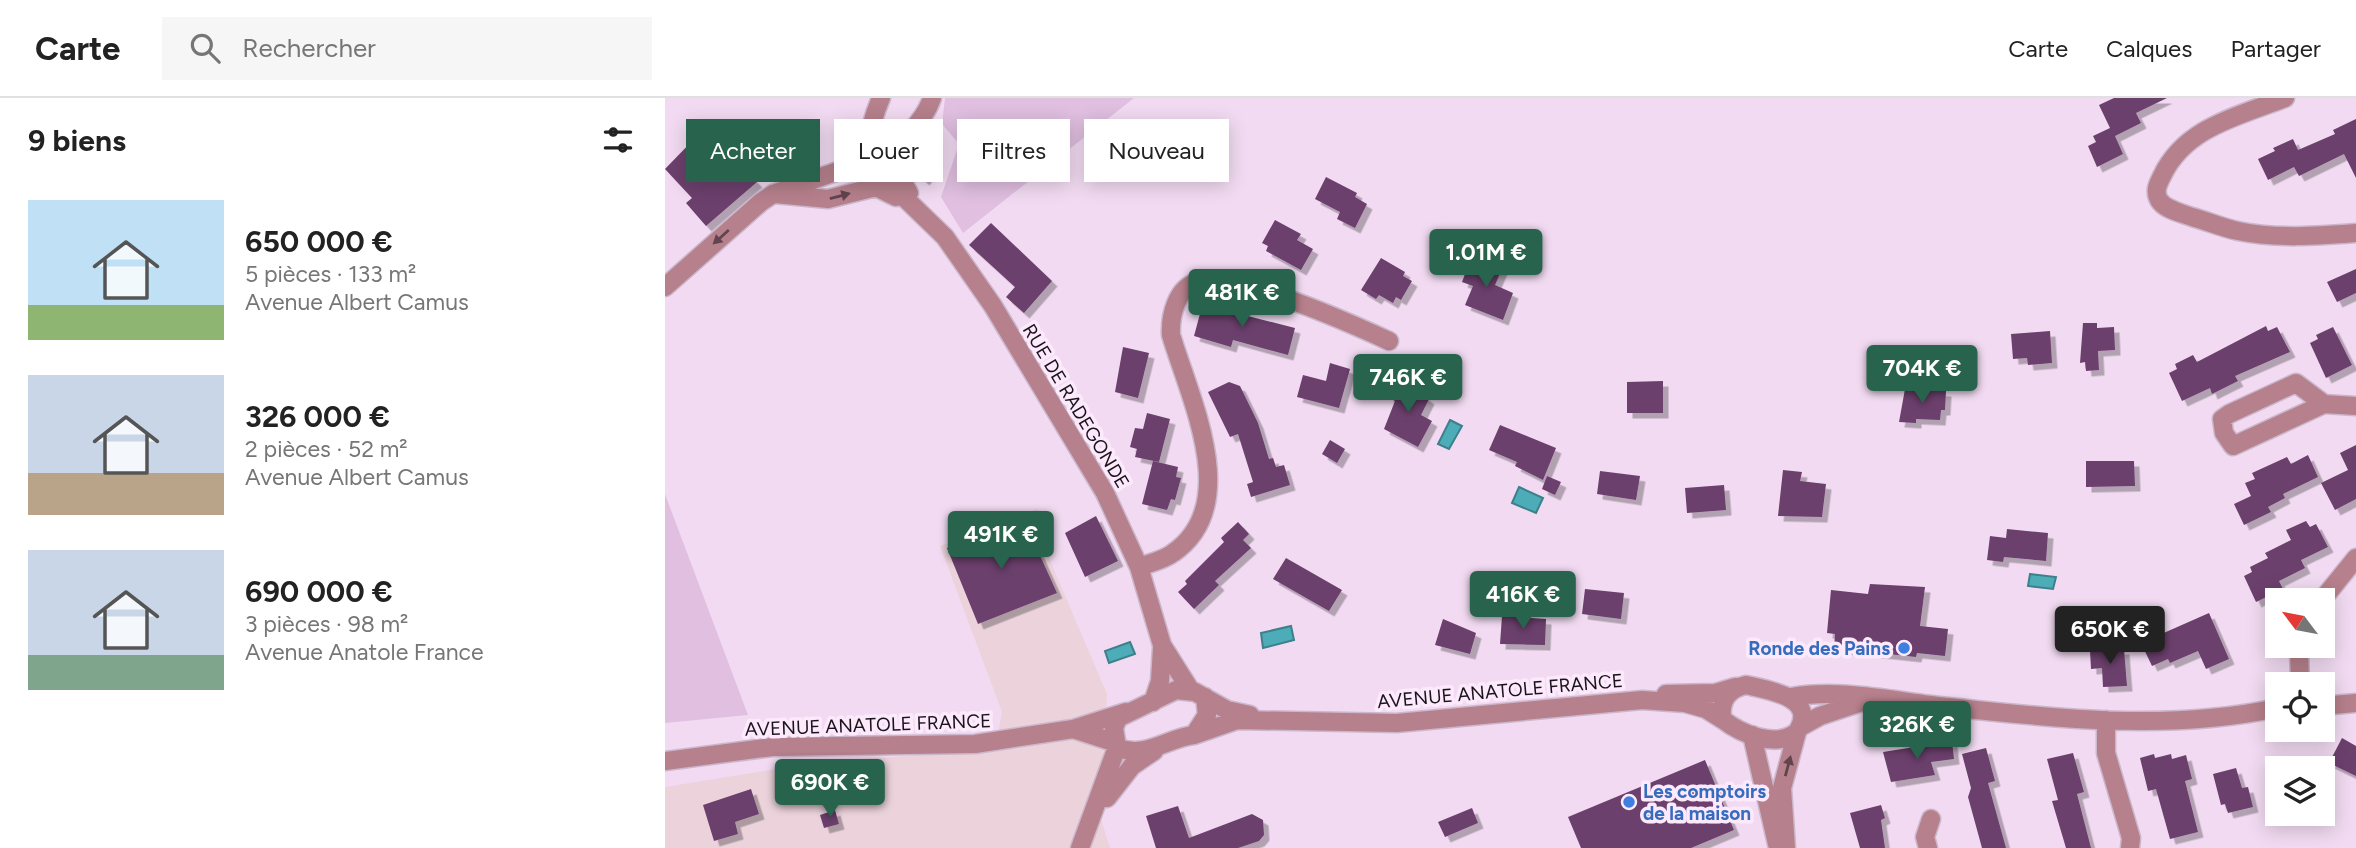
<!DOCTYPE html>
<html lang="fr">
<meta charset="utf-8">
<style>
:root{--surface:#fff;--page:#f6f6f6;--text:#222;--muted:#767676;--line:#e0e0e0;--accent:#28634d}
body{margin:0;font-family:Figtree,sans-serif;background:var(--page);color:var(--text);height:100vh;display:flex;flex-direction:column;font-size:26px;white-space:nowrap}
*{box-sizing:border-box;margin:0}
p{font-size:23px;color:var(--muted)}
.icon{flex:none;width:38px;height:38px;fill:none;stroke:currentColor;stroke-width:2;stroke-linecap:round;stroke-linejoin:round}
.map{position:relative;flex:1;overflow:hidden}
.drawer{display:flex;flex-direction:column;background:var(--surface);width:665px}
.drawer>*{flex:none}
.hud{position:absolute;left:21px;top:21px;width:665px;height:63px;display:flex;gap:14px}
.needle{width:46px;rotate:302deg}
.fabs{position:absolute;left:1600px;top:490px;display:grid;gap:14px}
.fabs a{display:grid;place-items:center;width:70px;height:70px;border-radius:0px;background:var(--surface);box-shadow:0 4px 18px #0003;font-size:35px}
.price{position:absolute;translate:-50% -60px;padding:0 16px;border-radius:7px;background:var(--accent);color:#fff;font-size:23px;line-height:46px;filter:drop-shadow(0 2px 4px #0008)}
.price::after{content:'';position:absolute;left:50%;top:42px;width:21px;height:16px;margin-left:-10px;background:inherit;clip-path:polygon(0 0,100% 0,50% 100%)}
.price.current{background:#222;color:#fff}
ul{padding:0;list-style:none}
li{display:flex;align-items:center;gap:21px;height:175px;padding:0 28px}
li span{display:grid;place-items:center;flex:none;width:196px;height:140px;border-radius:0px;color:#555}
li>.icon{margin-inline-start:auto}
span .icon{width:84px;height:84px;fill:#fffc;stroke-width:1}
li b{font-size:30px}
h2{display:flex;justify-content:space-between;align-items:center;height:84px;padding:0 28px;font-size:30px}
.chip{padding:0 24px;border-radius:0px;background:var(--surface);box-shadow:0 4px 18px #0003;font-size:24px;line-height:63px}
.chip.current{background:var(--accent);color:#fff}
header{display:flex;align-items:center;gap:42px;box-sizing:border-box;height:98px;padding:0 35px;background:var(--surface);border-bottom:2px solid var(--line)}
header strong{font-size:33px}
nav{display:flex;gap:38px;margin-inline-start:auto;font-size:24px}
.search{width:490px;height:63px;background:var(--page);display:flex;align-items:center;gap:18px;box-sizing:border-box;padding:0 24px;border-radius:0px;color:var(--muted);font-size:26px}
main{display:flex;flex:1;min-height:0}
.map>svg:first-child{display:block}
.industrial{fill:#ebd2db}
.green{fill:#e0bfe0}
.water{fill:#4cadb9;stroke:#3d7f8a;stroke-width:2}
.building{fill:#6c3f6d;filter:url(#shadow)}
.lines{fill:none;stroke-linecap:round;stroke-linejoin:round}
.minor-casing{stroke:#cbb7cb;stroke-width:21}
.tertiary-casing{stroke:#cbb7cb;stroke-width:21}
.minor{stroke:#b6808c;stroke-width:18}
.tertiary{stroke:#b6808c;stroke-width:18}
.oneway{fill:#61444e}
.shop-dot{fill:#3f7fe0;stroke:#fceafc;stroke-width:2.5}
.labels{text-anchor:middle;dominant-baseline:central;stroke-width:7;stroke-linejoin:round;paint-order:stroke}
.street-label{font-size:19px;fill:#1b131b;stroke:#fceafc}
.shop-label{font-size:19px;font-weight:bold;fill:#366cbe;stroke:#fceafc;text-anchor:end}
</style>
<header>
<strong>Carte</strong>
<div class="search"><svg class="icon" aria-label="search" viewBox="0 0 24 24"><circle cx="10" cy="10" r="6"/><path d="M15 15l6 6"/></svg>Rechercher</div>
<nav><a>Carte</a><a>Calques</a><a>Partager</a></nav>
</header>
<main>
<section class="drawer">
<h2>9 biens<svg class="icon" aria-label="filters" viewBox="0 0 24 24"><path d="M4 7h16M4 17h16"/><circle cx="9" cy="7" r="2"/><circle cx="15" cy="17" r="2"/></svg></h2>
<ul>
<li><span style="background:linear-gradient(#bfe0f5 75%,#8fb573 0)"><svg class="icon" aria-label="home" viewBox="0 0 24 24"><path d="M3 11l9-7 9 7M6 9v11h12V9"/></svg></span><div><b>650 000 €</b><p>5 pièces · 133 m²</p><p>Avenue Albert Camus</p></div></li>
<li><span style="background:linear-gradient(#c9d6e8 70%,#b9a48a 0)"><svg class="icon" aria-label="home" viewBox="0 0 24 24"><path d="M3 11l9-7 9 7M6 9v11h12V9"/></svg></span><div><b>326 000 €</b><p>2 pièces · 52 m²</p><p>Avenue Albert Camus</p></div></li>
<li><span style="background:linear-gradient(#c9d6e8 75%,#7fa58c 0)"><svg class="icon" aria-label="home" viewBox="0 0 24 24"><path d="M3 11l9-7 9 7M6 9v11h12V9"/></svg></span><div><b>690 000 €</b><p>3 pièces · 98 m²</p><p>Avenue Anatole France</p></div></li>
</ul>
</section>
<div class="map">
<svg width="1691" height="750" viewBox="0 0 1691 750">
<defs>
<filter id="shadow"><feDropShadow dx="5.5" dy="5.5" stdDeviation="0" flood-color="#0004"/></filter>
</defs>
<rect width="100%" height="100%" fill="#f2dbf2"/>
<path class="industrial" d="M372,411L386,450L381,453L442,596L435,718L445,750H0V689L154,664L330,652L337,614L275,448Z"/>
<path class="green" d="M280,0H469L298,135L276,99L294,46L277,26Z
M0,396L83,617L0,625Z"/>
<path class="water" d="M785,322L797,328L784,351L773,346Z
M854,389L878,400L871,415L847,405Z
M1365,476L1391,479L1388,491L1363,488Z
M626,528L629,542L598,550L596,535Z
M465,544L470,556L444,565L440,553Z"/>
<path class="building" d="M1449,0H1502L1471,15L1476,25L1450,38L1458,56L1432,69L1423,48L1431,44L1428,38L1445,30L1434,7Z
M1691,21V80L1679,56L1634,78L1629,69L1603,82L1593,61L1610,53L1608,50L1628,41L1633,52L1670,36L1668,32Z
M33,37L55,49L92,84L41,128L21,105L27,100L0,71Z
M254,50L272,65L259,82L241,66Z
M661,79L692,95L690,99L702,106L690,130L672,121L675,114L650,101Z
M610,122L636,136L632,142L648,151L636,172L601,153L603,148L597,145Z
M326,125L387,183L359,215L341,199L350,189L304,147Z
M807,158L837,171L830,187L848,195L838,222L800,207L808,188L797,184Z
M716,160L740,174L738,178L747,183L736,202L731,199L728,205L714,197L711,201L696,192Z
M1691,171V195L1672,204L1662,184Z
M555,203L577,209L575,216L630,230L623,257L568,242L566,249L529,238L536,212L539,213L540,206L553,209Z
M1418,225H1432V230L1449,229L1450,252L1433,253L1434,272L1421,273L1420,264L1415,265Z
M1601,228L1603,233L1612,229L1625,254L1570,278L1573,283L1547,296L1545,290L1517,303L1504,275L1512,271L1510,266L1528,257L1532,264Z
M1668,229L1687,267L1661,280L1645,245L1653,241L1651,237Z
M1385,233L1387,265L1363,267L1362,260L1348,261L1346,236Z
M458,249L484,255L473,300L450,294Z
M665,265L685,271L674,310L632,299L638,277L661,283Z
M737,282L764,301L756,317L767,323L753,349L719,331L730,303L723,299L731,284L735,286Z
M998,283V315H962V284Z
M564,284L575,288L593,325L604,361L608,360L611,369L619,367L625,387L586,399L582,386L588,384L573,336L565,339L543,294Z
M1240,291L1281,293L1280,312H1276L1275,322L1251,321V325L1234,324Z
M482,315L505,321L494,364L470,359L472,351L465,349L470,330L478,331Z
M835,327L891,350L878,382L850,368L852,364L824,352Z
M665,342L680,351L672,365L657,356Z
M1691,347V401L1670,412L1656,385L1683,372L1675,355Z
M1643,357L1653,379L1618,396L1620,400L1603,409L1606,414L1579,427L1569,406L1586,398L1580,385L1590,381L1587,375L1622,359L1626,366Z
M488,363L513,369L511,379L516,380L510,402L506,401L502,412L477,406Z
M1421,363H1469L1470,388L1421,389Z
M1118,372L1137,374L1135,383L1161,386L1157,419L1113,418Z
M935,373L975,378L971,402L932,396Z
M882,378L896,384L890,397L877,391Z
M1059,387L1061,412L1022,415L1020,390Z
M431,418L453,463L420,479L400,435Z
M358,420L392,495L313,526L282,450Z
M1641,423L1645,429L1651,426L1663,449L1636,462L1640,470L1614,483L1618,491L1591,504L1579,478L1587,474L1585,469L1603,460L1600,455L1626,442L1621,432Z
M573,424L584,436L578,442L586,450L550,483L554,487L529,511L513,494L522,486L520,483L559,444L556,440Z
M1342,431L1383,435L1381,463L1339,459L1338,464L1322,462L1325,438L1341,440Z
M621,460L677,492L664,513L608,481Z
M1205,486L1260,489L1255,528L1283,531L1280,558L1252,555L1251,559L1169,550L1170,536L1162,535L1166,492L1203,496Z
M920,491L959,495L956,521L917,516Z
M1544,515L1564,561L1541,571L1533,553L1505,565L1503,561L1487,568L1476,545Z
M837,518L881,521L880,547L835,546Z
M778,521L811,535L805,556L770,547Z
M1459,551L1462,588L1438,589L1437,570L1426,571L1425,552Z
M1677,640L1691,648V678L1664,665Z
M1287,643L1289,661L1266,664L1270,677L1226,684L1218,654Z
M1321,650L1330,683L1323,685L1341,750H1317L1303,699L1306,690L1297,656Z
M1408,655L1419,694L1412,696L1426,750H1401L1387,703L1393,702L1382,661Z
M1489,656L1490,660L1506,656L1507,661L1521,657L1527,681L1520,683L1533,734L1505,741L1491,691L1483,693L1475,660Z
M1040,662L1069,732L1026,750H916L903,719Z
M1571,670L1577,690L1583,689L1588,709L1563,715L1560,706L1556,707L1548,676Z
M86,691L94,716L70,724L73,736L49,743L38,707Z
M1216,707L1220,720L1216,722L1220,750H1195L1185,715Z
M513,708L524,740L587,716L598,722L599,737L594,743L573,750H491L481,718Z
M807,710L813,725L780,739L773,724Z
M170,712L174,726L159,730L155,717Z"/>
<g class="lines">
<defs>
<path id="minor" d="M216,0C204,28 199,51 216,77L280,139L328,208L440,395L474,469L497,547L526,593
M1620,0C1574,18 1520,29 1497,78C1493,86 1489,93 1494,102C1500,112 1517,115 1527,119C1542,123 1558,130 1573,133C1611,141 1653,138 1691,135
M244,95L227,64C235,40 259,25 267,0
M110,96L163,101L211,89L231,99
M0,189L96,104L108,96L190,67L204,42
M1659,306L1631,285L1564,316L1557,321L1559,335L1568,348L1659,306L1691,308
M474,469C485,465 499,462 508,455C578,407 525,301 506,237C505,219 511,189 533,184C571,174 687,226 724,243
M1657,502L1691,460
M1634,548L1635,586
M1001,596L1050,595L1070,589
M1126,599C1176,590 1233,604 1284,609C1391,621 1506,633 1612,610
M488,604L495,583L497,550
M1657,608L1691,605
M1441,622V655L1466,740L1465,750
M1135,629L1155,618L1197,604
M408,631L451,645
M529,637L572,622L732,625L977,602L1020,605L1041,611L1057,621
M452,649L449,630L453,620L511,592L530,594L562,612L585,617
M452,649C479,662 502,640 529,637L542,617L540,599
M0,663L107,649L310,646L408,631L461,614
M442,700L467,668L489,653
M415,750L452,649
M1263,750L1260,739L1266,721"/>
<path id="tertiary" d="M1081,587C1103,592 1154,599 1132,634C1111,651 1076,636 1057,621C1055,602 1063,591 1081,587Z
M1087,637L1112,746
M1121,750L1117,690L1132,634"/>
</defs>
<use href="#minor" class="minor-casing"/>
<use href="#tertiary" class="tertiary-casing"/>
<use href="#minor" class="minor"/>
<use href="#tertiary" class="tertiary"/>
</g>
<defs><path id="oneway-solid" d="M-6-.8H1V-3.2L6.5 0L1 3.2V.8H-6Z" transform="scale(1.75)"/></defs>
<g class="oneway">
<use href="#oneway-solid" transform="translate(175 98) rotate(-15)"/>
<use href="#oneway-solid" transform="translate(56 139) rotate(138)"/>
<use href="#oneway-solid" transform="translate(1123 668) rotate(-75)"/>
</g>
<g class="shop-dot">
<circle cx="1239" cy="550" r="7"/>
<circle cx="964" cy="704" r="7"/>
</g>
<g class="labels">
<g class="street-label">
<text transform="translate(411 308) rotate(59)">RUE DE RADEGONDE</text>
<text transform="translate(835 593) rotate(-5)">AVENUE ANATOLE FRANCE</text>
<text transform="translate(203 627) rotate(-2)">AVENUE ANATOLE FRANCE</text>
</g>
<g class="shop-label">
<text x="1225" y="550">Ronde des Pains</text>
<text x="978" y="693" text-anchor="start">Les comptoirs<tspan x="978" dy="22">de la maison</tspan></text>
</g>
</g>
</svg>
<div class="fabs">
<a><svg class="needle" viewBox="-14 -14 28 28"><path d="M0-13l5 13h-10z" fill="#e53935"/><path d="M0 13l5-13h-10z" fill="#767676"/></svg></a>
<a><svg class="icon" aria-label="locate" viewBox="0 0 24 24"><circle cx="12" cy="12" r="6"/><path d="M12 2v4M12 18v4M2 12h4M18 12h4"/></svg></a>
<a><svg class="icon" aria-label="layers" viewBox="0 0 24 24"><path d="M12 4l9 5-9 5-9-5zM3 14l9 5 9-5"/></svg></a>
</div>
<b class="price" style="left:821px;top:191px">1.01M €</b>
<b class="price" style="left:577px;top:231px">481K €</b>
<b class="price" style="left:1257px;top:307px">704K €</b>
<b class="price" style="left:743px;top:316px">746K €</b>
<b class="price" style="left:336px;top:473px">491K €</b>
<b class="price" style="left:858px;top:533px">416K €</b>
<b class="price current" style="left:1445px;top:568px">650K €</b>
<b class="price" style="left:1252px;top:663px">326K €</b>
<b class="price" style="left:165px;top:721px">690K €</b>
<div class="hud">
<a class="chip current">Acheter</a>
<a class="chip">Louer</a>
<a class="chip">Filtres</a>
<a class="chip">Nouveau</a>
</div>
</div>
</main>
